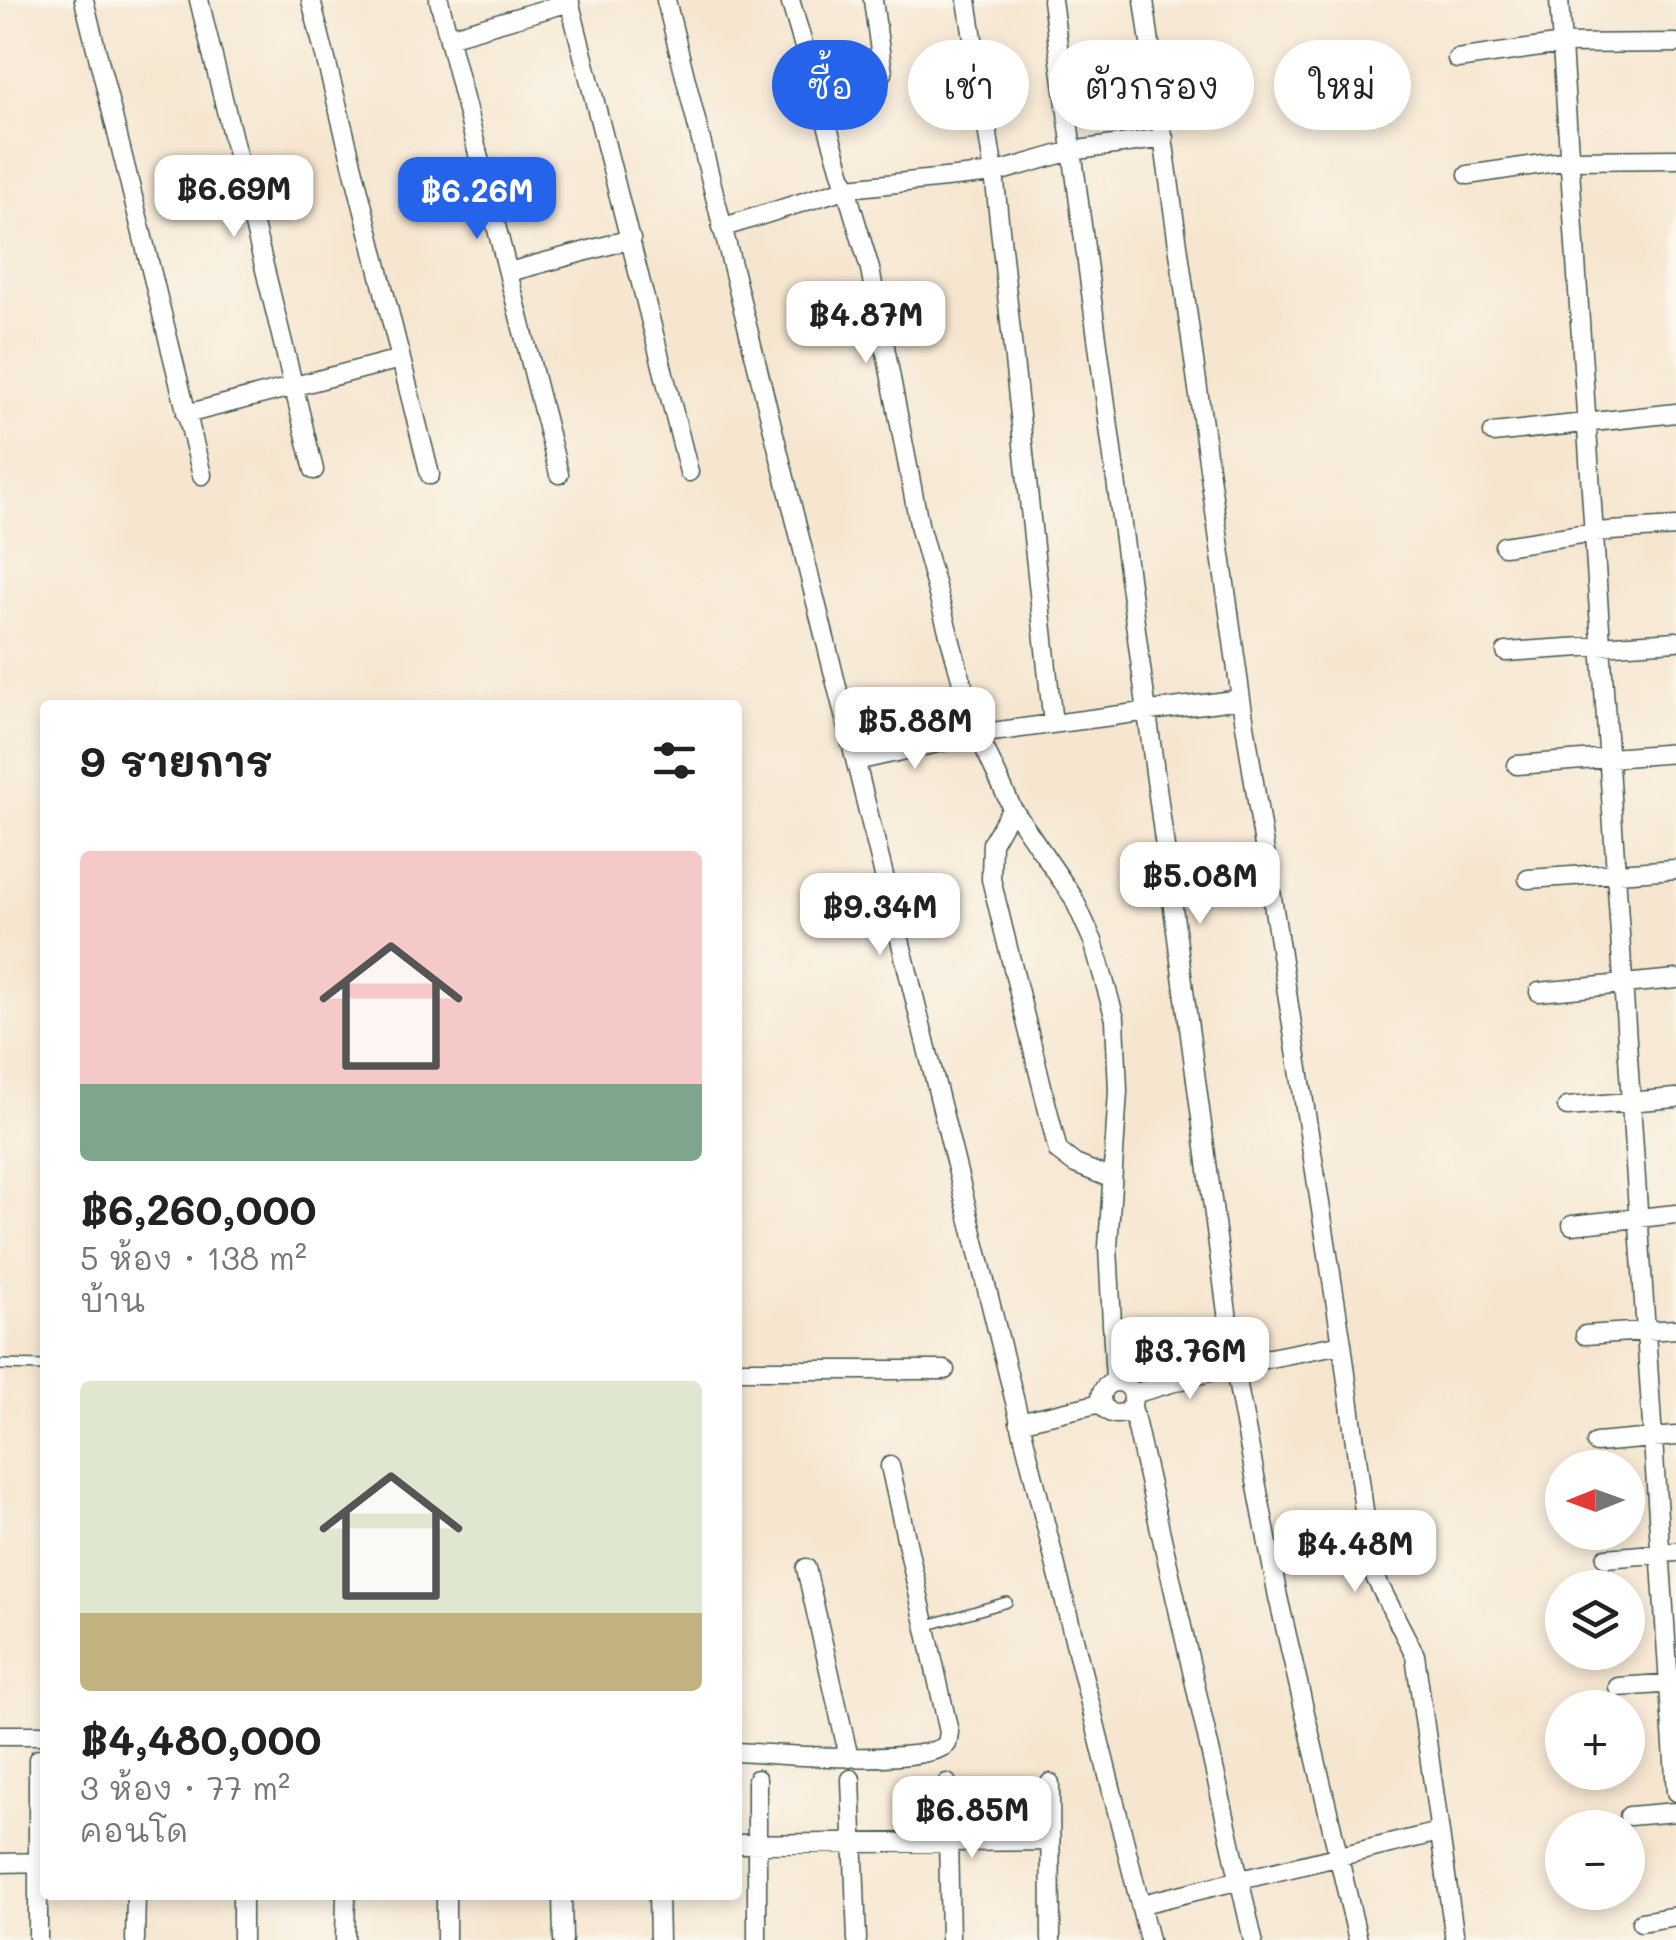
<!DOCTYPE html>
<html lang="th">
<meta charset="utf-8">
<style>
:root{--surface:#fff;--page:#f2f2f2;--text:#222;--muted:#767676;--accent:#2563eb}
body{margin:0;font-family:Mali,"Playpen Sans Thai",sans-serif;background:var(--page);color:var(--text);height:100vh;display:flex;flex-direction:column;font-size:38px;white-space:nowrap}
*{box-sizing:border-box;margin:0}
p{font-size:32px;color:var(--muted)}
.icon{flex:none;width:55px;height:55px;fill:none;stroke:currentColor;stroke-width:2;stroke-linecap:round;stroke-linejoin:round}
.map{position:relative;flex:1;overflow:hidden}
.drawer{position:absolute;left:40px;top:700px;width:702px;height:1200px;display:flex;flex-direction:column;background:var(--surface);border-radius:10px;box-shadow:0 5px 15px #0003}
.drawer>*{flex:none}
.guide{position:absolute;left:772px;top:40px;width:752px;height:90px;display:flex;gap:20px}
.needle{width:65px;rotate:269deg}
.controls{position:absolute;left:1545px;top:1450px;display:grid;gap:20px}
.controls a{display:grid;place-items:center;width:100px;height:100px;border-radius:50%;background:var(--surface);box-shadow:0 5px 15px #0003;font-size:50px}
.price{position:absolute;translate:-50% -85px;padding:0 22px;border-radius:20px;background:#fff;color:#222;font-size:32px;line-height:65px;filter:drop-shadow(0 2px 5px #0008)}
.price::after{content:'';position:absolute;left:50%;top:60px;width:30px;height:22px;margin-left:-15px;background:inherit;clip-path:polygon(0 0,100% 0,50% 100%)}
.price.active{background:var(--accent);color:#fff}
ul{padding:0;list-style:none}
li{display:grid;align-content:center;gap:20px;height:530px;padding:0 40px}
li span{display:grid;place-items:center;height:310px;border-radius:10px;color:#555}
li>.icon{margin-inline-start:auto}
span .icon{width:180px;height:180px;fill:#fffc;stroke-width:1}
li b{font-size:42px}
h2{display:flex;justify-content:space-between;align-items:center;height:120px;padding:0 40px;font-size:42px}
.tag{padding:0 35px;border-radius:45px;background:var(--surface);box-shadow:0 5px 15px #0003;font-size:35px;line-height:90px}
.tag.active{background:var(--accent);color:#fff}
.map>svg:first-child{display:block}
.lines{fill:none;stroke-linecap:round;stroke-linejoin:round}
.service-casing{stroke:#3f564b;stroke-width:12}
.minor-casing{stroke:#3f564b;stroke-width:21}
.service{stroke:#fff;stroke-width:9}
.minor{stroke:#fff;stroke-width:18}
</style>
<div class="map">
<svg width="1676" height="1940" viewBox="0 0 1676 1940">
<rect width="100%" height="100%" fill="#fbf7ec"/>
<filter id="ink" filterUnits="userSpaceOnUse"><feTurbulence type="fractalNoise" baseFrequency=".01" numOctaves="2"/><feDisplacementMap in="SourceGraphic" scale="20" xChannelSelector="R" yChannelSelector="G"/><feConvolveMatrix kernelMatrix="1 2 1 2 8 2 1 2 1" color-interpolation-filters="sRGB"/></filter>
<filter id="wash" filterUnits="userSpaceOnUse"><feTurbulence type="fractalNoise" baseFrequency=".0048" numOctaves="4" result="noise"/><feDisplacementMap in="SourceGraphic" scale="40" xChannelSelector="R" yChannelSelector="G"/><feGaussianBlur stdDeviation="2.25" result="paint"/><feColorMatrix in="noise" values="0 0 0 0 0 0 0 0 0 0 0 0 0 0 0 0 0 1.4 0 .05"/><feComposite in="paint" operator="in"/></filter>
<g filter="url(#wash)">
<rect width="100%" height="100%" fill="#f6e6d0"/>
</g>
<g filter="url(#ink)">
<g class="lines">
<defs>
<path id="service" d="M0,1365L45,1366
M925,1626L1007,1602"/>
<path id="minor" d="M84,0L202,475
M199,0L314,470
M311,0L430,475
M439,0L559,474
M569,0L689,472
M666,0L1149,1940
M790,0L870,269L920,529L973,722
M873,0L883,73
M967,0L994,173L1053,724
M1052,0L1234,1365L1278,1597L1358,1940
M1559,0L1676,1792
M449,37L570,2
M1457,59L1562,44L1676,43
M1468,175L1569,160L1676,159
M721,228L848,188L994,173L1071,151L1164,138
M509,272L631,239
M186,414L400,359
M1493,433L1676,413
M1504,546L1594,532L1676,527
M1506,652L1676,641
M992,732L1241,699
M984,747L1012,808L1073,897L1093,941L1115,1019L1118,1091L1108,1247L1115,1381
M856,761L965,737
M1517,765L1676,753
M1012,808L992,843L991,879L1058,1151L1075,1164L1110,1178
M1528,879L1676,869
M1539,992L1676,979
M1567,1107L1676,1098
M1572,1225L1676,1214
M1585,1335L1676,1329
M1342,1344L1372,1571L1415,1655L1455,1940
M738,1370H945
M1101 1398a16 16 0 1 1 32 0a16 16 0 1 1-32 0Z
M1133,1394L1234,1365L1342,1344L1241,699L1144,0
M1132,1406L1253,1940
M1019,1422L1101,1403
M1596,1443L1676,1436
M1606,1558L1676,1552
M806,1568L849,1758
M1618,1687L1676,1683
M0,1735H45
M738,1752C776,1754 922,1767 947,1744L949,1732L890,1466
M38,1759V1940
M851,1779L857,1940
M947,1783L950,1940
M1050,1783L1051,1940
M1629,1816L1676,1812
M738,1844L1049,1841
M0,1863L44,1862
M562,1895L563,1940
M658,1895L659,1940
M1142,1904L1439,1832
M1641,1922L1676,1916
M135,1940L136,1895
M242,1940V1895
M345,1940L346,1895
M446,1940V1895
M757,1940V1779"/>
</defs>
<use href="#service" class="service-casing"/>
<use href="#minor" class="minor-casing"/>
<use href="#service" class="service"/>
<use href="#minor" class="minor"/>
</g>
</g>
</svg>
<div class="controls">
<a><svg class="needle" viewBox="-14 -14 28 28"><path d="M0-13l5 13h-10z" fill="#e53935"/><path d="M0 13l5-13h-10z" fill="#767676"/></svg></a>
<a><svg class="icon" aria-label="layers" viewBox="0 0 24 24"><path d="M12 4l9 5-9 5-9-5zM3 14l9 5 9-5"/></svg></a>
<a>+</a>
<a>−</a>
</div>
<b class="price" style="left:234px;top:240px">฿6.69M</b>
<b class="price active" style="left:477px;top:242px">฿6.26M</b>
<b class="price" style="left:866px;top:366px">฿4.87M</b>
<b class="price" style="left:915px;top:772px">฿5.88M</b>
<b class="price" style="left:1200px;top:927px">฿5.08M</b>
<b class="price" style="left:880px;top:958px">฿9.34M</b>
<b class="price" style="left:1190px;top:1402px">฿3.76M</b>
<b class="price" style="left:1355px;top:1595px">฿4.48M</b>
<b class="price" style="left:972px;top:1861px">฿6.85M</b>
<div class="guide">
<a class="tag active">ซื้อ</a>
<a class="tag">เช่า</a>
<a class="tag">ตัวกรอง</a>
<a class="tag">ใหม่</a>
</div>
<section class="drawer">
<h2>9 รายการ<svg class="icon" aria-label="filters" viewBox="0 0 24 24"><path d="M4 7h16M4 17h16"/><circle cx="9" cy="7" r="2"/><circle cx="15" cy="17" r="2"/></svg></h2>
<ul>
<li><span style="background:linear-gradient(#f6c9c9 75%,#7fa58c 0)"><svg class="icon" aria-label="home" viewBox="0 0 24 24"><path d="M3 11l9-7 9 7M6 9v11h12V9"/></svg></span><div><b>฿6,260,000</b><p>5 ห้อง · 138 m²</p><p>บ้าน</p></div></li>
<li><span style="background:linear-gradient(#dfe7d0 75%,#c2b280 0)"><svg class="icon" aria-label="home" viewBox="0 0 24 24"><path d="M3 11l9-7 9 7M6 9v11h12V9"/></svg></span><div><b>฿4,480,000</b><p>3 ห้อง · 77 m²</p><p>คอนโด</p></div></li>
</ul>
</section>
</div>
